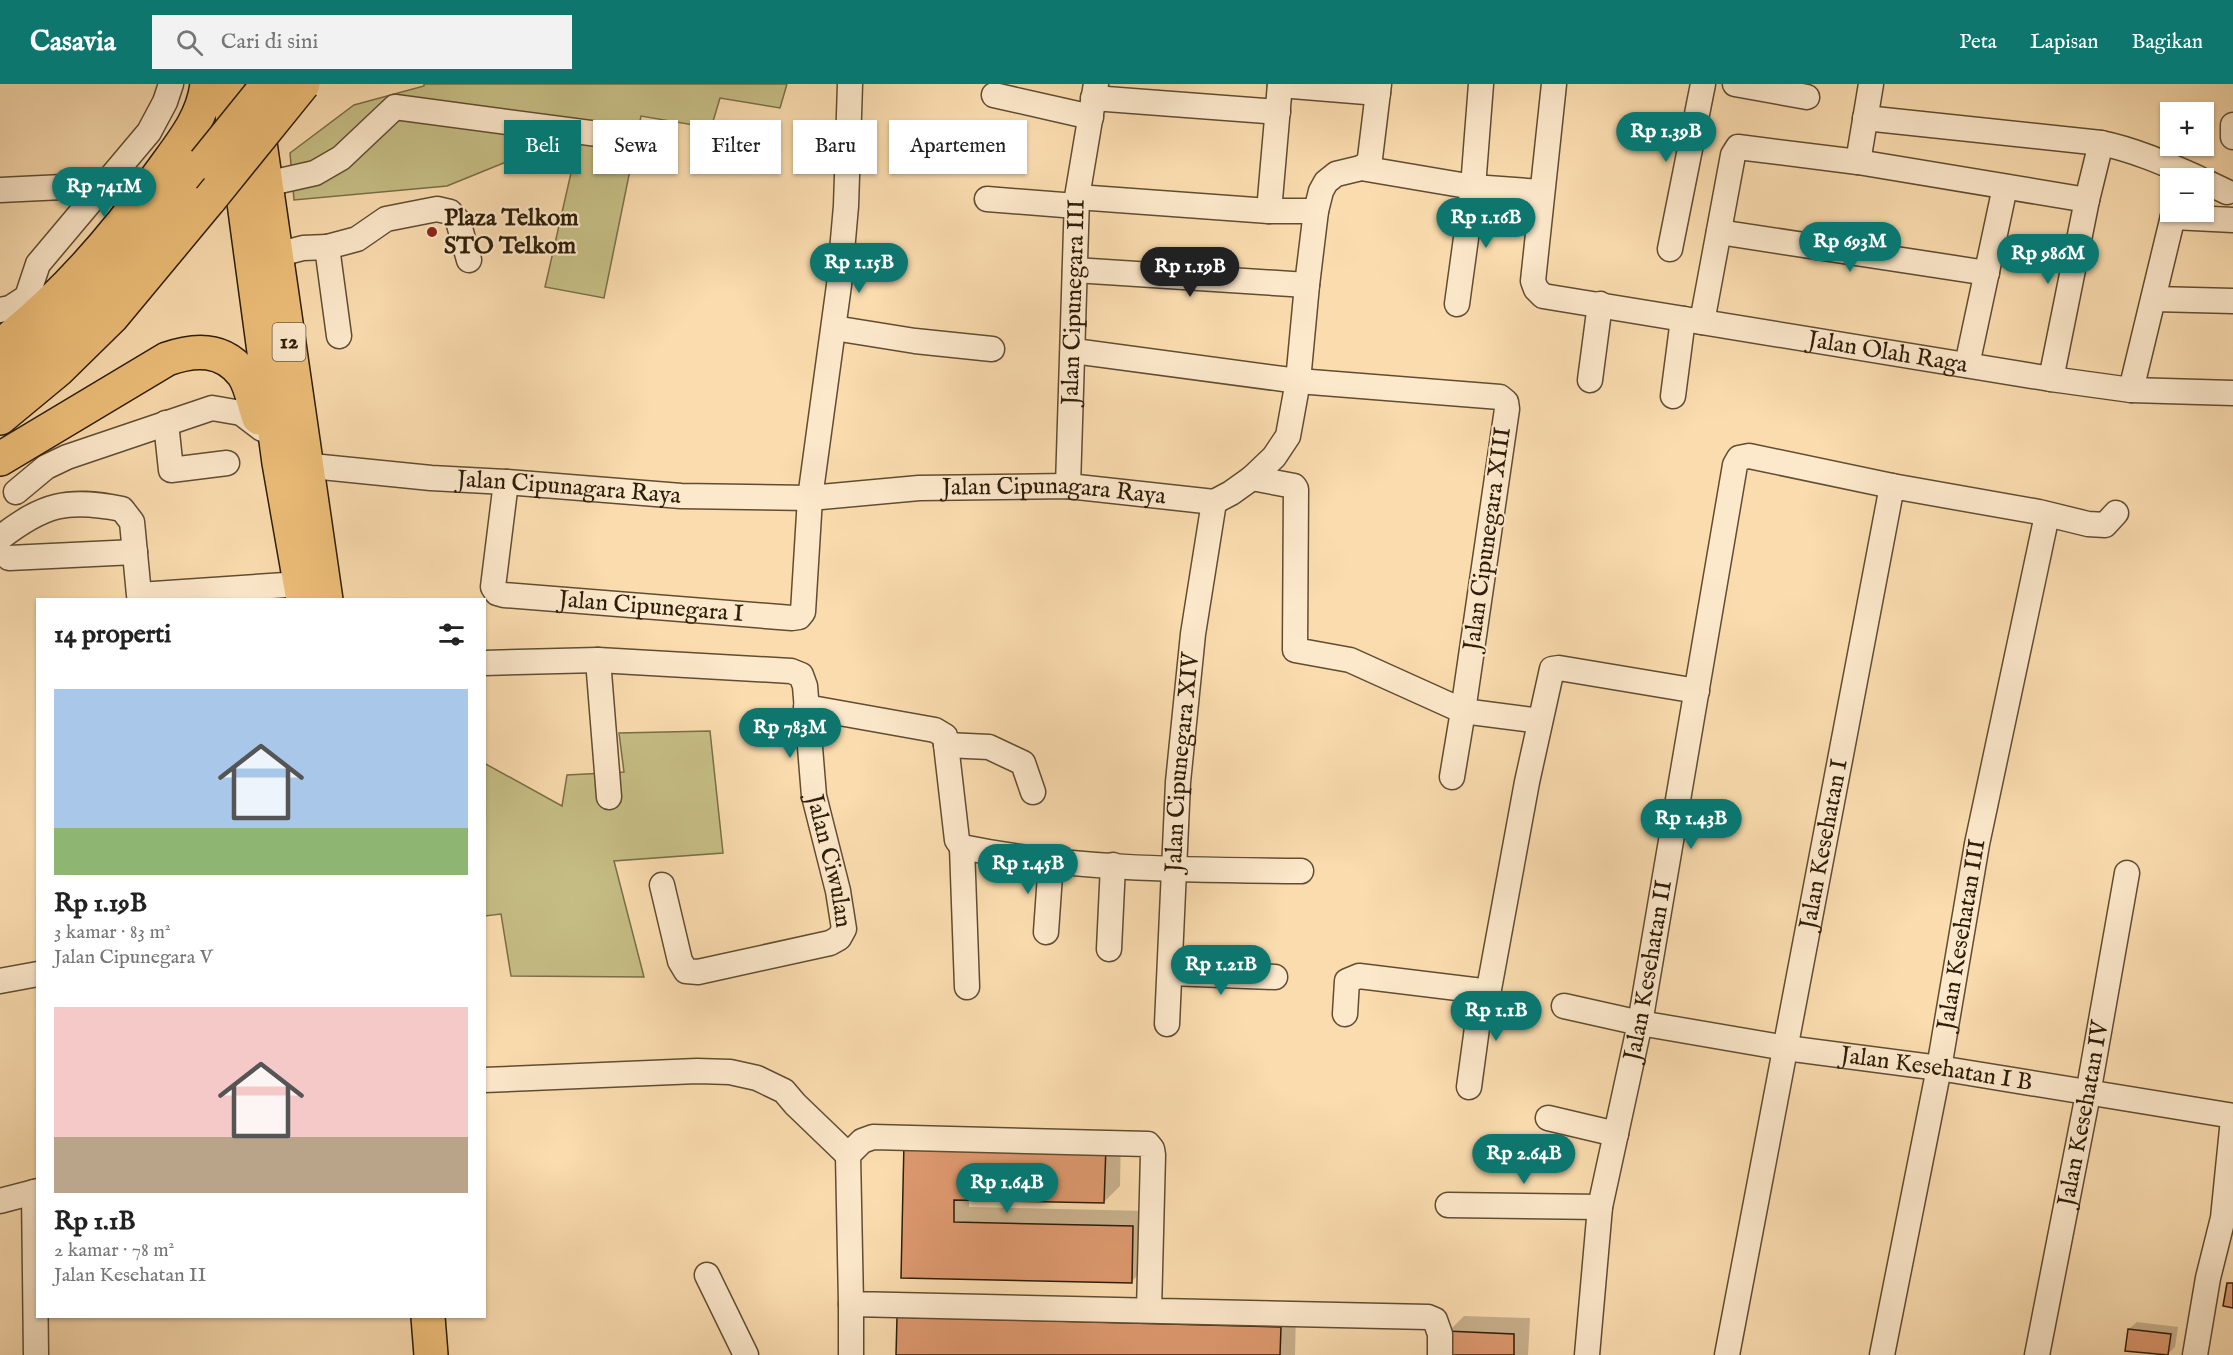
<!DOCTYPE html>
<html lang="id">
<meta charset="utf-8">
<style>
:root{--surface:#fff;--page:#f2f2f2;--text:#222;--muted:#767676;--accent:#0f766e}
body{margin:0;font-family:"IM FELL English",serif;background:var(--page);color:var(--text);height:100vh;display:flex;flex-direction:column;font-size:22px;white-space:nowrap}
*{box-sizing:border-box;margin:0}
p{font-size:20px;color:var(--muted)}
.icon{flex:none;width:33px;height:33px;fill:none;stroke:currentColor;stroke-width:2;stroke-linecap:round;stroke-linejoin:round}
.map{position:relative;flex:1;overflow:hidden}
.side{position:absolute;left:36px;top:514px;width:450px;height:720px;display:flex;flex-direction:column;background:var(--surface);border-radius:0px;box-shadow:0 2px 4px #0004}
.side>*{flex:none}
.top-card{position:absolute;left:504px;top:36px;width:570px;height:54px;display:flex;gap:12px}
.fabs{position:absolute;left:2160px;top:18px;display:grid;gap:12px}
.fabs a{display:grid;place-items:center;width:54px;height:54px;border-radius:0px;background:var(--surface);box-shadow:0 2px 4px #0004;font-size:30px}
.price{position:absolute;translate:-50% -51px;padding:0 14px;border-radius:21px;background:var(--accent);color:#fff;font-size:20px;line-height:39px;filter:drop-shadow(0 2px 3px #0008)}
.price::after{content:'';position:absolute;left:50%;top:36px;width:18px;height:14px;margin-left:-9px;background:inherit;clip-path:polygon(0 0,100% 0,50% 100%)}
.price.selected{background:#222;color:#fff}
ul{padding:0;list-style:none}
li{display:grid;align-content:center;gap:12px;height:318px;padding:0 18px}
li span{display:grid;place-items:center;height:186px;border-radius:0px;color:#555}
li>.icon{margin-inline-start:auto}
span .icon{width:108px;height:108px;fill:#fffc;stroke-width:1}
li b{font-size:26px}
h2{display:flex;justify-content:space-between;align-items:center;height:72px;padding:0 18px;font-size:26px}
.tag{padding:0 21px;border-radius:0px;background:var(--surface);box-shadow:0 2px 4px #0004;font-size:21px;line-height:54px}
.tag.selected{background:var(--accent);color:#fff}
header{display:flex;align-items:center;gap:36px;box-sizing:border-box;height:84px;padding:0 30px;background:var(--accent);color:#fff}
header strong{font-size:28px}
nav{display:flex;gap:33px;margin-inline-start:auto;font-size:21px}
.search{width:420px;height:54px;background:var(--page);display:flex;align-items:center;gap:15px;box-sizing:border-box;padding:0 21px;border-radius:0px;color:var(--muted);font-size:22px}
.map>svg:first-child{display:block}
.green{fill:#c6be85;stroke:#7a6e47;stroke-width:1.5}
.shadow{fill:#0003}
.building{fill:#dd986e;stroke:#2d1d09;stroke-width:1.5}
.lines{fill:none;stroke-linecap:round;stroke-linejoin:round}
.minor-casing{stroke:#604d32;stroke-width:27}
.highway-casing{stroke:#2d1d09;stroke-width:36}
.minor{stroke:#fce8cb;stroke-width:24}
.highway{stroke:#edbe78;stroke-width:33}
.highway-bridge-casing{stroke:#2d1d09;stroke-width:36;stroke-linecap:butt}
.highway-bridge{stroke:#edbe78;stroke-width:33}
.poi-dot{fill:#8f2418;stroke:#fce8cb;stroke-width:2}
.labels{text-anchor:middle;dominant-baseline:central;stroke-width:4.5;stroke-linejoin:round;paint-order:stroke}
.shield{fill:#fce8cb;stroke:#6b5a43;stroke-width:1.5}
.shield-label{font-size:22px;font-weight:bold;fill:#2d1d09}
.poi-label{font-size:24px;font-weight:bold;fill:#2d1d09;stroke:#fce8cb;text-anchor:start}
.street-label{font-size:24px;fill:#2d1d09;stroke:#fce8cb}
</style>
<header>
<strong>Casavia</strong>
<div class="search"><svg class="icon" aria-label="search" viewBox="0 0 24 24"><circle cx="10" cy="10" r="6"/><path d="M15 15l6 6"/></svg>Cari di sini</div>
<nav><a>Peta</a><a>Lapisan</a><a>Bagikan</a></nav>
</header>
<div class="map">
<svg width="2233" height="1271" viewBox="0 0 2233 1271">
<rect width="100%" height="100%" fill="#fadcaf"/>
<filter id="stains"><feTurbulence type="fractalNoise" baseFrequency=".00333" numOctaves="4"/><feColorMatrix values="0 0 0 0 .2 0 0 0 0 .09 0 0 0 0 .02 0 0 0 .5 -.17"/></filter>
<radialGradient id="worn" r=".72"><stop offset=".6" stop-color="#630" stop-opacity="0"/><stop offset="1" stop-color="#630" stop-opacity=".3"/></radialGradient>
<path class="green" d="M424,0H787L780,24L720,14L711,44L641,32L604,214L545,203L571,89L543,63L447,102L294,116L290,69L354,21L424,2Z
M710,647L723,769L614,777L644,893L511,892L501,830L485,832L484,679L562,722L567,691L624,688L619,649Z"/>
<path class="shadow" d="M921,1042L1121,1047L1120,1102L1104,1118L969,1115V1123L1148,1127L1147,1182L1131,1198L902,1193L905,1058Z
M1296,1228L1295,1271H897L898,1233Z
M1464,1232L1530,1234L1528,1271H1447L1448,1248Z
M2137,1238L2178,1243L2175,1263L2167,1271L2129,1245Z"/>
<path class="building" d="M904,1057L1106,1062L1104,1119L954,1116V1138L1133,1142L1132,1199L901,1194Z
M2227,1199H2233V1224L2223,1222Z
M897,1233L1281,1243L1280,1271H896Z
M2128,1245L2171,1250L2168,1271L2125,1267Z
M1446,1247L1514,1250V1271H1445Z"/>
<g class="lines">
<defs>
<g id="minor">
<path id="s1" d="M1554,0L1533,197L1536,205L1543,212L2051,295L2131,306L2233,309"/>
<path d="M1735,0L1807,13"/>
<path d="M1280,1L1378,9"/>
<path d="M994,11L1091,33"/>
<path d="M1093,14L1278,28"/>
<path d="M1865,34L2101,59C2135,66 2166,80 2198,94"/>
<path d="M2233,41V53"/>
<path d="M1858,78L1871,0"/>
<path d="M1361,84L1367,80L1370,74L1379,0"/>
<path d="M2204,97L2227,108"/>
<path d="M266,100L315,89L341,74L395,23L613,52"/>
<path d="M0,106L105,101"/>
<path d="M1077,113L1269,127H1316"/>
<path d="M987,115L1076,122"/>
<path d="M1269,127L1280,0"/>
<path d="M2173,133L2233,136"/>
<path d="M1719,148L1987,189"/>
<path d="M1670,165L1703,0"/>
<path d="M276,171L303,164L327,163"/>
<path d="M1075,186L1307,201"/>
<path d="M2154,215L2233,217"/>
<path d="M1457,220L1473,103L1541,108"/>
<path d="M0,226L10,224L27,213L38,180L149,48L165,18L171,0"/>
<path d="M1702,238L1733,71L1738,63L1858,78L2087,116"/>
<path d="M834,244L915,257L992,265"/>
<path d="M339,252L327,163L357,155L386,135L437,125L450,128L458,137L469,176"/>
<path d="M1074,267L1298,297L1500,313L1506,318L1507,325L1463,627L1452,693"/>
<path d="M1967,281L2005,103"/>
<path d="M2051,295L2087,116L2101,59"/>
<path d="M1590,296L1600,220"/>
<path d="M2131,306L2174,128"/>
<path d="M1673,312L1683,235"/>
<path d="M166,339L171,386L227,379"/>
<path id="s2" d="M292,380L431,394L506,398L681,412L810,414L919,404L1068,402L1214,418L1231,409L1252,394L1274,373L1288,352L1298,297L1307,201L1316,127L1321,107L1326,98L1336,90L1361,84L1473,103L1481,0"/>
<path d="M1252,394L1294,402L1296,405L1295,566L1350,576L1463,627L1540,637"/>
<path id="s3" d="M506,398L493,503L497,509L504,511L792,534L799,533L803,528L810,414L839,201L846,122L850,0"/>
<path id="s4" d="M1068,402L1077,113L1096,0"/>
<path d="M16,408L46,383L67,373L212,324L241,329L262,345"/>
<path d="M0,454C44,420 67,414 122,425L132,438L139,511L300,500"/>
<path d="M9,474L135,468"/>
<path d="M598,576L609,713"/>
<path id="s5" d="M484,579L598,576L791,587L801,591L805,602L814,712L838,807L844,845L839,854L830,859L698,888L686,887L680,877L662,801"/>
<path d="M806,623L935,646L945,652L957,756L962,763C1073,786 1188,786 1301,787"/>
<path d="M946,661L989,663L1023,679L1033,708"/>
<path d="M962,763L967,903"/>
<path d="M1046,848L1051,777"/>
<path d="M1109,865L1113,781"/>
<path d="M1170,889L1275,893"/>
<path d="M0,897L38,890"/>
<path id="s6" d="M1564,922L1640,939L1786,964L1939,984L2233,1032"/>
<path d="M1345,930L1347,897L1359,892L1482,907L1489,905L1527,698L1552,585L1559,584L1697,607"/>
<path id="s7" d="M1167,940L1178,698L1193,550L1214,418"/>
<path d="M484,996L697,987L730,988L757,994L784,1007L795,1020L848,1071"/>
<path d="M1469,1003L1482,907"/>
<path d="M1548,1034L1616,1050"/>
<path d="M34,1108L36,1271"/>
<path d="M0,1117L38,1107"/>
<path d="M1448,1121L1600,1123"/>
<path d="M707,1191L746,1271"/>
<path d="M851,1220V1271"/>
<path d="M1149,1226L1153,1071L1152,1065L1148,1060L873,1053L862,1057L848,1071L851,1220L1428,1233L1435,1236L1440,1250V1271"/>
<path id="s8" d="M1587,1271L1600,1123L1640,939L1735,381L1739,374L1749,372L1892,402"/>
<path id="s9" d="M1727,1271L1892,402L2039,428L2088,440L2105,441L2116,429"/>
<path id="s10" d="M1882,1271L1939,984L1977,760L2047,431"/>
<path id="s11" d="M2037,1271L2088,1010L2127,789"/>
<path d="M2195,1271L2208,1194L2223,1134L2233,1035"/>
</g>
<path id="highway" d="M228,0L279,379L303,516
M256,31L326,516
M0,262C63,213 115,153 161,88C181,60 203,35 207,0
M0,298L39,266L91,215L205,78
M0,334L58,286L112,233L210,115
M0,375L167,275C195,265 223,264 243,290C251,301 254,321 259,334
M428,1233L431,1271"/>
</defs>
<use href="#minor" class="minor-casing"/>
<use href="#highway" class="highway-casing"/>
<use href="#minor" class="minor"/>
<use href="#highway" class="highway"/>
<defs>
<path id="highway-bridge" d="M205,78L268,0
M210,115L303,0"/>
</defs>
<use href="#highway-bridge" class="highway-bridge-casing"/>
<use href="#highway-bridge" class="highway-bridge"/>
</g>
<circle class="poi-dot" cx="432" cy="148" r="6"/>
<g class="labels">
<rect class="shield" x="272.5" y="239" width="33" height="38" rx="4.5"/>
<g class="shield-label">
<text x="289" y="258">12</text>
</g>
<g class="poi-label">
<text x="444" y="134">Plaza Telkom<tspan x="444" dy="28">STO Telkom</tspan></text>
</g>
<g class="street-label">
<text stroke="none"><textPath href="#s4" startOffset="184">Jalan Cipunegara III</textPath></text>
<text stroke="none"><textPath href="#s1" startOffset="566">Jalan Olah Raga</textPath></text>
<text stroke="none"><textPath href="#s2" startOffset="278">Jalan Cipunagara Raya</textPath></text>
<text stroke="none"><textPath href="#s2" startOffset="764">Jalan Cipunagara Raya</textPath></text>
<text transform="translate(1488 455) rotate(-82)">Jalan Cipunegara XIII</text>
<text stroke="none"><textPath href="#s3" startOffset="268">Jalan Cipunegara I</textPath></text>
<text stroke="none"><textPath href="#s7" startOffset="262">Jalan Cipunegara XIV</textPath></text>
<text stroke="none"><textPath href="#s9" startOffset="520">Jalan Kesehatan I</textPath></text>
<text stroke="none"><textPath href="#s5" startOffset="507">Jalan Ciwulan</textPath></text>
<text stroke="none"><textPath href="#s10" startOffset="428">Jalan Kesehatan III</textPath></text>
<text stroke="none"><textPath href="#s8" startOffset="390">Jalan Kesehatan II</textPath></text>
<text stroke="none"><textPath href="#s6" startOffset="378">Jalan Kesehatan I B</textPath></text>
<text stroke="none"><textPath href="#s11" startOffset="246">Jalan Kesehatan IV</textPath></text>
</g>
</g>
<rect width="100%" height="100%" filter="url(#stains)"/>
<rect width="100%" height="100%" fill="url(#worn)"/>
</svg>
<div class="fabs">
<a>+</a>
<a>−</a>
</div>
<b class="price" style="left:1666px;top:79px">Rp 1.39B</b>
<b class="price" style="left:104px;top:134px">Rp 741M</b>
<b class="price" style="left:1486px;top:165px">Rp 1.16B</b>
<b class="price" style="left:1850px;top:189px">Rp 693M</b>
<b class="price" style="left:2048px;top:201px">Rp 986M</b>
<b class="price" style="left:859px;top:210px">Rp 1.15B</b>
<b class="price selected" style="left:1190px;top:214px">Rp 1.19B</b>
<b class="price" style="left:790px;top:675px">Rp 783M</b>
<b class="price" style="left:1691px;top:766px">Rp 1.43B</b>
<b class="price" style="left:1028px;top:811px">Rp 1.45B</b>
<b class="price" style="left:1221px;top:912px">Rp 1.21B</b>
<b class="price" style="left:1496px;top:958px">Rp 1.1B</b>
<b class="price" style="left:1524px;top:1101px">Rp 2.64B</b>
<b class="price" style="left:1007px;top:1130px">Rp 1.64B</b>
<div class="top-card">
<a class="tag selected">Beli</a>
<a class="tag">Sewa</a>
<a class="tag">Filter</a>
<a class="tag">Baru</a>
<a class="tag">Apartemen</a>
</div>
<section class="side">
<h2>14 properti<svg class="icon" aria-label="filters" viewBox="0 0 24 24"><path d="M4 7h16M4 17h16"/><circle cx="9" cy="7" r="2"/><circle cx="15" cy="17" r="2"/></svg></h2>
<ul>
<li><span style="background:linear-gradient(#a9c7e8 75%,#8fb573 0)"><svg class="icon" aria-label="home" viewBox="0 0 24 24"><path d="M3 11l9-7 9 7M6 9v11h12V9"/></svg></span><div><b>Rp 1.19B</b><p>3 kamar · 83 m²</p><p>Jalan Cipunegara V</p></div></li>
<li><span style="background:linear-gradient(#f6c9c9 70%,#b9a48a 0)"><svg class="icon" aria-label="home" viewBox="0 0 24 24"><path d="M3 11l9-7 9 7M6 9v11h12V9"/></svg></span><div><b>Rp 1.1B</b><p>2 kamar · 78 m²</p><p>Jalan Kesehatan II</p></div></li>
</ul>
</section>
</div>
